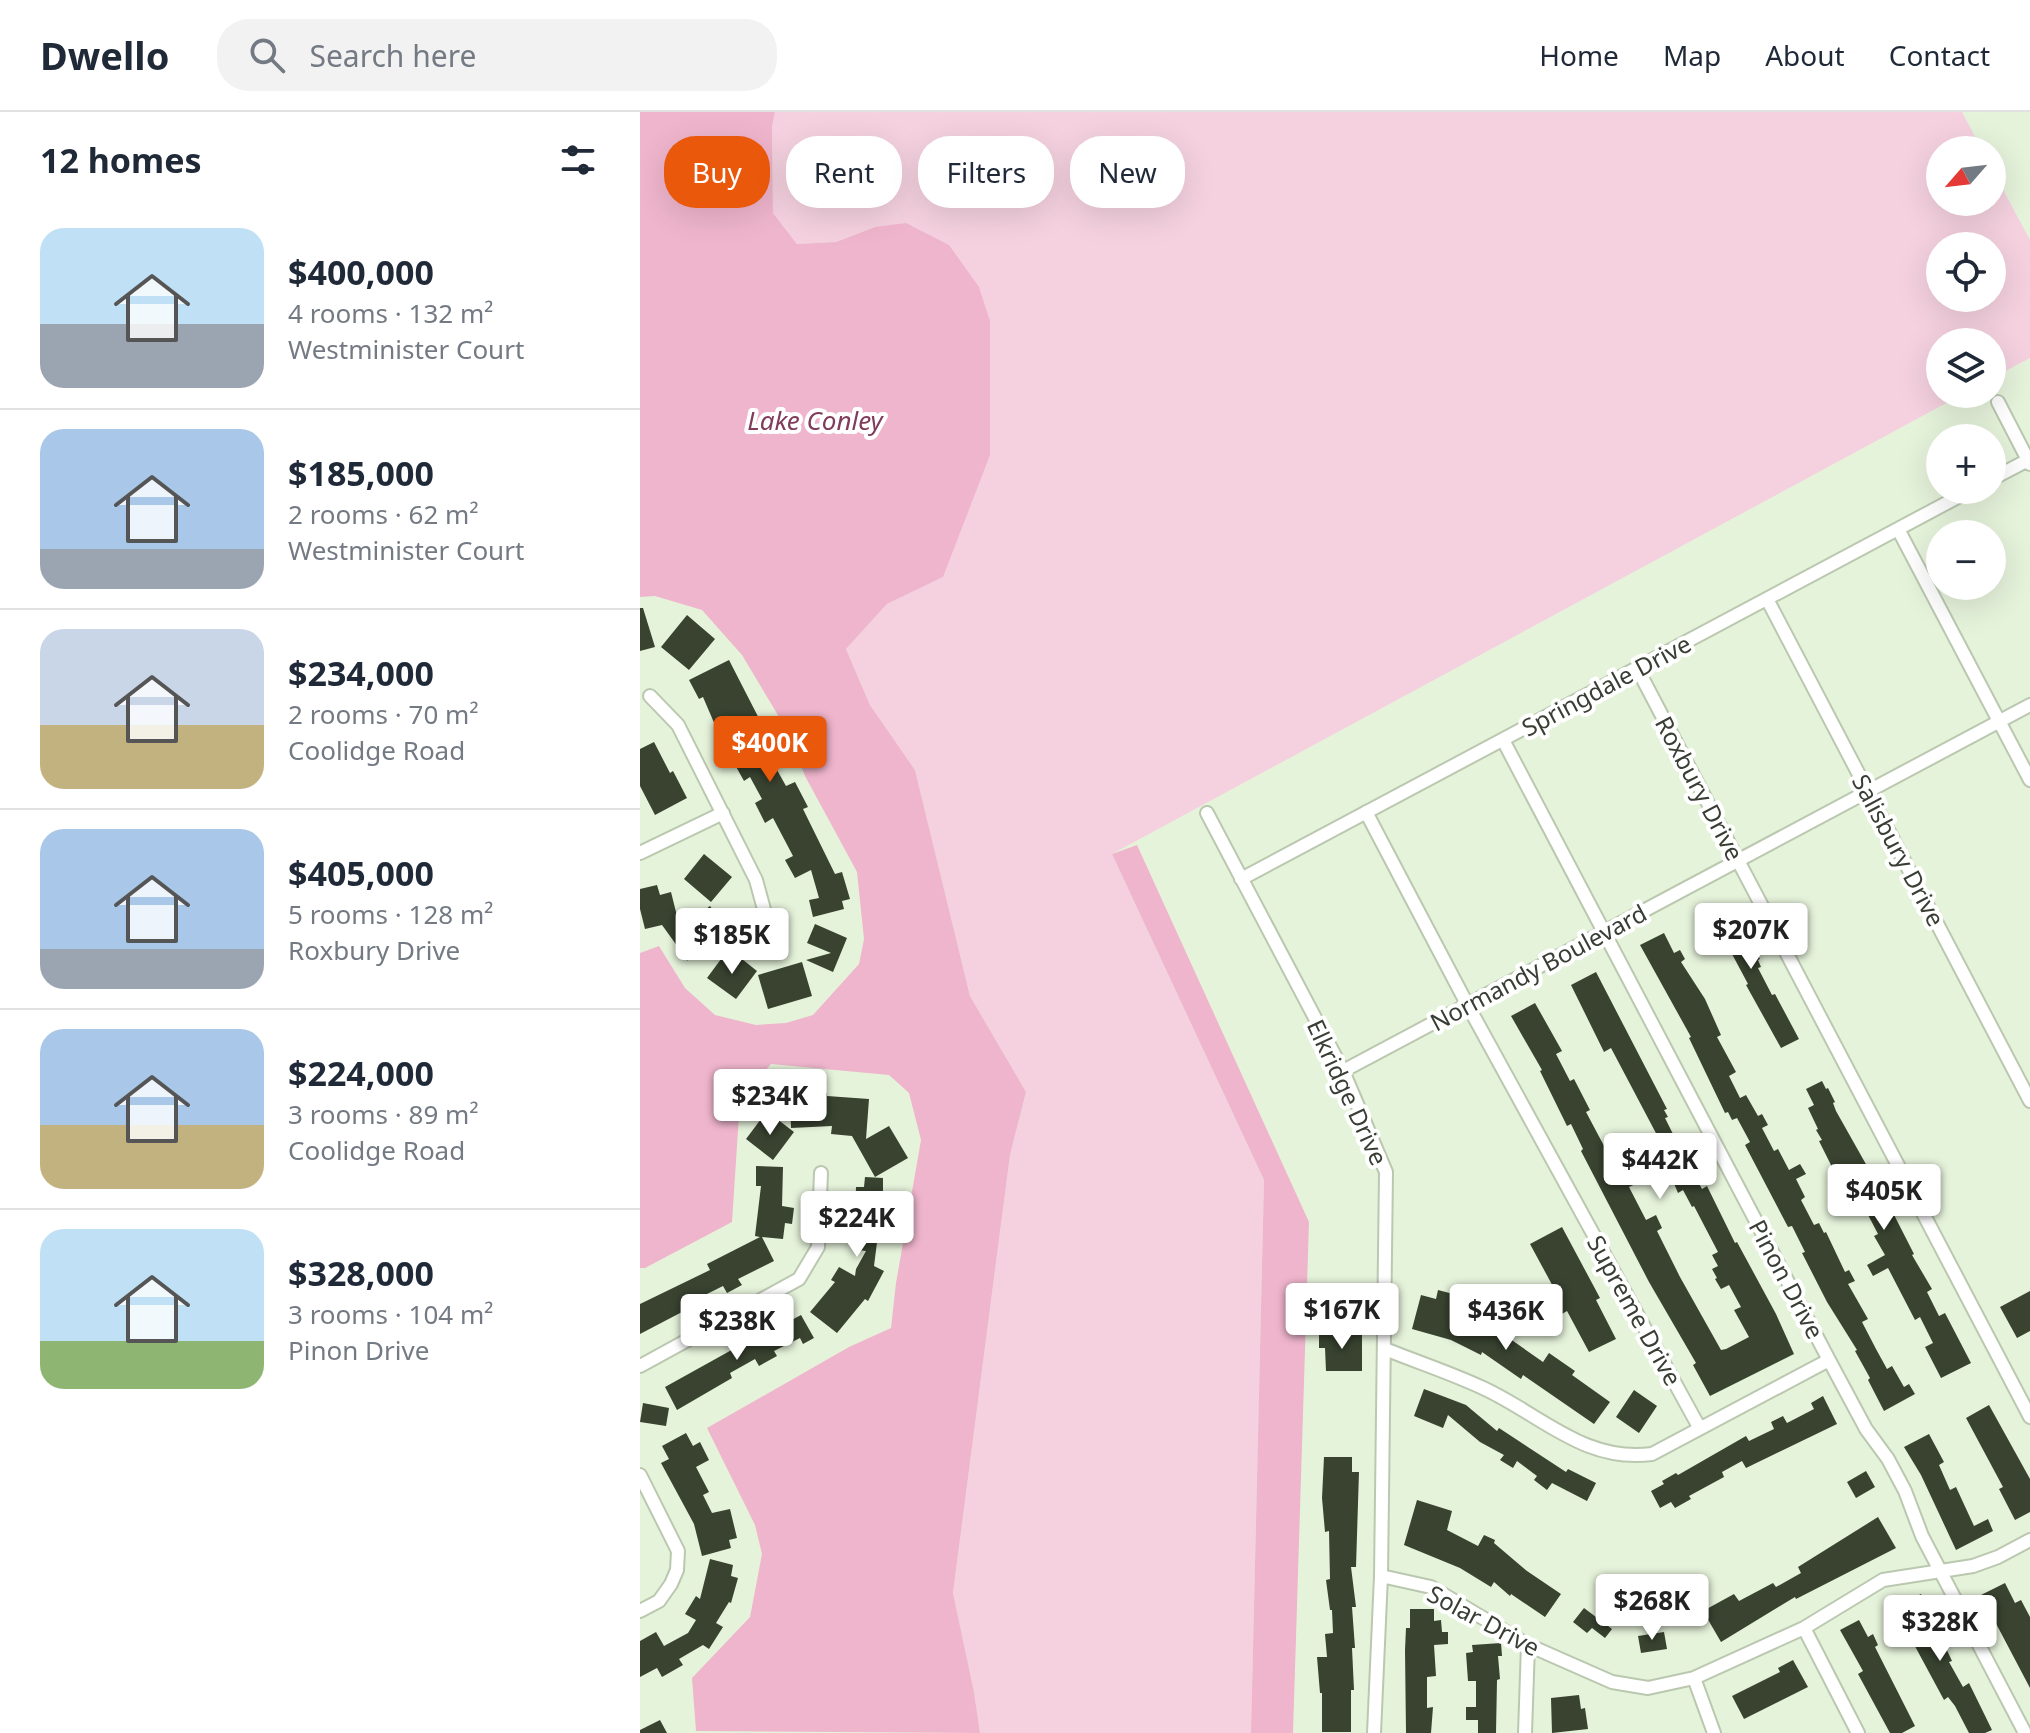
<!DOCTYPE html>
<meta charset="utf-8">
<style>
:root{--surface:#fff;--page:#f2f2f3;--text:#1f2937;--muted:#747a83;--line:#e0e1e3;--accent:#ea580c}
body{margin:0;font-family:"Noto Sans",sans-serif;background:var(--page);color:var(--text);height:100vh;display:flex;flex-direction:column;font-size:30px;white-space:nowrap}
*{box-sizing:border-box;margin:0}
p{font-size:26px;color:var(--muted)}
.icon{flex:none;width:44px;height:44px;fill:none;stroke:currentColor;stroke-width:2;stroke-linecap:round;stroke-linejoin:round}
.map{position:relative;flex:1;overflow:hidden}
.drawer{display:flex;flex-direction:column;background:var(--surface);width:640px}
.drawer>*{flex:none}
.guide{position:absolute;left:24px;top:24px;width:760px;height:72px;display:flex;gap:16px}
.needle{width:52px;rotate:242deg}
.controls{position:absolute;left:1286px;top:24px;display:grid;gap:16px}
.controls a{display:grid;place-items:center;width:80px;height:80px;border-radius:50%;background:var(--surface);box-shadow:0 8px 32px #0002;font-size:40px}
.price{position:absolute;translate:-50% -68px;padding:0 18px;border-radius:8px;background:#fff;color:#222;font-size:26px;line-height:52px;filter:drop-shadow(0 2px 4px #0008)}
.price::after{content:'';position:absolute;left:50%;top:48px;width:24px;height:18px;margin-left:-12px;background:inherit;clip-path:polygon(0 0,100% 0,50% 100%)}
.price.selected{background:var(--accent);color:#fff}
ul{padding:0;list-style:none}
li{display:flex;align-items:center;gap:24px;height:200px;padding:0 40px}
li+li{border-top:2px solid var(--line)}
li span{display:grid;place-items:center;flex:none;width:224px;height:160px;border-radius:24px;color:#555}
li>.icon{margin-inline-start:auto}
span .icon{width:96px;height:96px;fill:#fffc;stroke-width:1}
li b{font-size:34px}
h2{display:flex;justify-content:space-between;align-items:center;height:96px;padding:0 40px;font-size:34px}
.tag{padding:0 28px;border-radius:32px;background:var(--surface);box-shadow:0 8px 32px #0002;font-size:28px;line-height:72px}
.tag.selected{background:var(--accent);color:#fff}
header{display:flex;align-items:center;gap:48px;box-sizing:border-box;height:112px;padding:0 40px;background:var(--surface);border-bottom:2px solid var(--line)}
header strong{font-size:38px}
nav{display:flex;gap:44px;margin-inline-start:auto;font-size:28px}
.search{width:560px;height:72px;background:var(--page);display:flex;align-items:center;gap:20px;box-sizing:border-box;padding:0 28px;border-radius:32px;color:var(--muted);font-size:30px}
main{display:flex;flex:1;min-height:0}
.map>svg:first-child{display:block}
.green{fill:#f5d1df;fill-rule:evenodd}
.water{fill:#efb5cc}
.building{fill:#394330}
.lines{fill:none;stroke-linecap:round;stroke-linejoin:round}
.minor-casing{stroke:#bbc8b0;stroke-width:16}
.minor{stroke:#fff;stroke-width:12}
.labels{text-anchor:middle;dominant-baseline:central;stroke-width:8;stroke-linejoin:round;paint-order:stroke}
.street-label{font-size:24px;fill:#393e35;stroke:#fff}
.water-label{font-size:26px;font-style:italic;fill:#813b5b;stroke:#fff}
</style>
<header>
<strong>Dwello</strong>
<div class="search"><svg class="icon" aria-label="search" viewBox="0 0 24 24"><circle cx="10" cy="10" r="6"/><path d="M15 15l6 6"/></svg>Search here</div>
<nav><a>Home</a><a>Map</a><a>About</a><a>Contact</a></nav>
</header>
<main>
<section class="drawer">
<h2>12 homes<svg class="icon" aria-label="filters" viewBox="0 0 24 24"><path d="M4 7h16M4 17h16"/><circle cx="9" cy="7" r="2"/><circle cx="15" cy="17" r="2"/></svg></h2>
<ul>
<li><span style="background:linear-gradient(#bfe0f5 60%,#9aa5b1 0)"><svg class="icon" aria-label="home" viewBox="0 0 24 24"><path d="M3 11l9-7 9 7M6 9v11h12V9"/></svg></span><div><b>$400,000</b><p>4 rooms · 132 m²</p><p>Westminister Court</p></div></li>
<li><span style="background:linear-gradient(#a9c7e8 75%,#9aa5b1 0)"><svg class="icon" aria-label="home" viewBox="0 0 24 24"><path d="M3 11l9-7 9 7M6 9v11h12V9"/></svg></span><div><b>$185,000</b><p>2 rooms · 62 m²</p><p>Westminister Court</p></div></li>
<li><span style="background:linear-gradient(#c9d6e8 60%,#c2b280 0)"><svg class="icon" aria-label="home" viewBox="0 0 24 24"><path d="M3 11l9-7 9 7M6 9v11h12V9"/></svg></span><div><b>$234,000</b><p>2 rooms · 70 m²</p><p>Coolidge Road</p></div></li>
<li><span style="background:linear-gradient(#a9c7e8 75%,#9aa5b1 0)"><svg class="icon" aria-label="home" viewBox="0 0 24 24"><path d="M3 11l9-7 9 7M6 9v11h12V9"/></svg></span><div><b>$405,000</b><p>5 rooms · 128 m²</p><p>Roxbury Drive</p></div></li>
<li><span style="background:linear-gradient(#a9c7e8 60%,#c2b280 0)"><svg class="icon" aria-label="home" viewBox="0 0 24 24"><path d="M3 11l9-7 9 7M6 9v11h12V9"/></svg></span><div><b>$224,000</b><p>3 rooms · 89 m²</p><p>Coolidge Road</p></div></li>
<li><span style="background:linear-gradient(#bfe0f5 70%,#8fb573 0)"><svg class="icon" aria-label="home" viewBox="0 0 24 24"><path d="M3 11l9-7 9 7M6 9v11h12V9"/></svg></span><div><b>$328,000</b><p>3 rooms · 104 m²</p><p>Pinon Drive</p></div></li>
</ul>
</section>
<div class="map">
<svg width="1390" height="1621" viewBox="0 0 1390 1621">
<rect width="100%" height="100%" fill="#e6f3db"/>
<path class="green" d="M135,0H1322L1342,38H1300V90H1352V57L1390,128V246L1352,266V230H1300V282H1323L472,742L624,1068L611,1621H340L334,1580L313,1481L370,1043L386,980L330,884L275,658L230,593L206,537L247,492L303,465L235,115L196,130L157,132L133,101L132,15ZM1300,134H1352V186H1300Z"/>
<path class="water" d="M0,0H135L132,15L133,101L157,132L196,130L235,115L266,111L309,133L339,175L350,209V343L303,465L247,492L206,537L230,593L275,658L330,884L386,980L370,1043L313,1481L334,1580L340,1621L56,1619L52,1566L110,1505L122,1442L115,1413L67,1316L209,1235L251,1216L256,1171L281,1028L269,981L249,963L131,952L100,988L92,1110L5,1156H0V841L19,834L45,876L75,903L116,913L146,911L173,903L219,852L224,827L217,760L165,664L148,620L102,543L62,498L15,484L0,485Z
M497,733L669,1110L653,1621H611L624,1068L472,742Z"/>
<path class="building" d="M0,496H3L15,535L0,539Z
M47,503L75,527L49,558L21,535Z
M89,548L127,622L119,626L146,674L155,670L168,695L163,697L195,762L202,760L210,787L202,789L204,797L173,805L169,788L179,786L171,758L155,766L145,748L153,744L133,706L125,711L115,691L122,687L110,665L104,669L94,651L101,647L88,623L81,627L63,585L59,587L49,568Z
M14,630L30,661L33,659L47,686L15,703L0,674V637Z
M64,742L92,765L71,790L44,767Z
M17,773L20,783L31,780L40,816L70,794L82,810L76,814L84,826L56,846L52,841L48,844V849L22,813L5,817L0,797V777Z
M1083,792L1088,802L1092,800L1096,808L1098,806L1120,847L1118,848L1121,855L1118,856L1132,883L1135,882L1159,927L1141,936L1106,873L1108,872L1084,827L1076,831L1065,814L1069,813L1063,802Z
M175,812L207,826L193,860L166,848L191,841L167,831Z
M1024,821L1034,841L1040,838L1045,847L1041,850L1065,887L1081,923L1077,925L1096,960L1089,964L1100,986L1106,983L1118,1004L1122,1002L1128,1013L1122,1016L1134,1039L1138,1037L1149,1058L1160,1052L1166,1062L1156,1067L1165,1085L1161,1088L1174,1113L1179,1111L1184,1121L1186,1120L1205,1160L1209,1158L1215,1169L1208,1172L1228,1207L1222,1210L1236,1237L1247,1257L1252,1254L1264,1275L1269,1272L1275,1282L1244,1299L1228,1268L1230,1266L1215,1239L1217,1238L1187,1190L1162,1141L1165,1140L1152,1114L1148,1115L1105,1033L1110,1030L1097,1006L1092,1008L1088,1000L1085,1001L1049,926L1051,925L1000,833Z
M84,843L98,853L102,847L117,859L96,887L67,866Z
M162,850L172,884L128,897L118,863Z
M956,860L1027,997L1024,998L1028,1005L1025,1006L1040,1036L1062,1077L1067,1074L1095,1131L1097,1130L1136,1202L1154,1242L1070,1284L1053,1253L1056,1251L1009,1170L941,1039L943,1037L931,1012L927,1014L900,959L902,958L871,904L895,891L922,939L916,942L930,969L934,967L950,998L946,1000L971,1047L975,1045L985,1065L999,1058L1004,1068L989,1075L1006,1108L1016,1103L1022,1116L1017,1119L1040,1165L1081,1238L1086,1237L1109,1225L1094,1198L1101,1195L1089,1173L1081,1177L1075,1167L1077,1166L1072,1157L1078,1154L1072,1143L1078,1140L1054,1094L1052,1095L1043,1078L1038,1081L1033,1069L1038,1066L1025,1042L1022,1038L1017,1040L1011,1028L1018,1025L971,936L964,940L931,873Z
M1182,969L1186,977L1188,976L1195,990L1193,991L1196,999L1236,1070L1231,1073L1244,1098L1250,1095L1274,1142L1272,1143L1292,1177L1287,1180L1299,1204L1305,1201L1331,1251L1301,1266L1285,1235L1293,1231L1280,1205L1275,1208L1248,1156L1233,1164L1227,1153L1245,1143L1234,1124L1238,1122L1226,1099L1220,1102L1211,1084L1200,1090L1191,1073L1199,1069L1179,1029L1182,1028L1176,1018L1178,1017L1168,996L1174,993L1166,977Z
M187,981V984L229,987L226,1027L249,1014L268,1046L235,1065L212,1024L191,1022L192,1014L151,1016L150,982Z
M124,1003L135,1011L137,1007L154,1020L133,1048L106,1027Z
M116,1054L143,1055L142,1094L154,1096L152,1112L145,1111L143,1127L122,1125L134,1149L98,1167L102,1173L87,1181L83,1174L61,1185L63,1189L0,1222V1192L70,1158L67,1152L120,1125L115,1124L121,1074H116Z
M225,1065L243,1066V1079L248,1080L247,1099H241L234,1154L244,1159L228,1189L225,1187L197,1221L170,1200L195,1170L191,1168L199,1155L215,1164L216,1157L226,1139L218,1138L220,1120L204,1118L206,1101L215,1102L216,1075H224Z
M922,1115L960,1186L956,1188L976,1227L949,1240L927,1199L910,1209L899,1189L916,1180L890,1132Z
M798,1178L817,1183L813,1196L833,1208L841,1194L862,1207L856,1217L903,1250L909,1241L935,1259L932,1263L970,1290L954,1312L883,1263L881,1267L842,1240L841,1243L811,1228L772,1217L781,1183L796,1187Z
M1390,1179V1219L1377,1226L1360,1195Z
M161,1203L174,1226L163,1232L160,1226L134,1239L137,1244L119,1254L115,1247L90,1261L92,1266L37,1298L25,1275L124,1220L125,1222Z
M722,1221V1259H686L685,1236H679V1222Z
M784,1277L826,1293L857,1319L859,1316L926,1360L928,1357L956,1371L947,1389L912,1371L907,1378L894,1368L897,1364L877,1349L873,1356L860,1348L864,1343L840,1330L808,1303L803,1316L774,1304Z
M994,1278L1017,1294L999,1321L976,1305Z
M1183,1284L1197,1312L1106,1356L1102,1349L1082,1360L1084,1365L1049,1384L1051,1387L1035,1396L1031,1390L1020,1396L1011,1379L1024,1372L1022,1369L1036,1361L1038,1363L1106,1324L1109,1329L1134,1317L1131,1310L1143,1304L1147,1311L1174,1297L1171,1291Z
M3,1291L29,1296L26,1314L0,1310Z
M1349,1293L1390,1367V1400L1375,1408L1359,1377L1363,1375L1326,1306Z
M46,1321L53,1334L60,1330L69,1348L56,1355L69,1380L63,1383L72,1401L90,1397L97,1426L89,1428L91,1436L62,1444L54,1412L21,1351L29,1347L22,1334Z
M1289,1322L1304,1350L1299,1353L1310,1378L1316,1375L1334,1414L1348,1407L1353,1419L1316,1438L1281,1363L1264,1335Z
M684,1345H712V1360H719L716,1455H711L716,1495H712L715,1536H712L714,1578H711V1620H682V1581H680L677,1545H687L685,1522L693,1521L692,1498H690L686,1468L690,1467L689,1419L685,1420L682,1386Z
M1226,1359L1235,1375L1216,1386L1207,1370Z
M777,1388L812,1399L807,1418L838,1434L844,1423L855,1428L854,1431L887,1459L921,1482L905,1505L871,1482L870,1484L854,1470L851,1475L820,1456L764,1433Z
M1238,1405L1256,1436L1156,1487L1155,1485L1081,1530L1063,1499L1094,1482L1099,1489L1133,1471L1136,1475L1161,1461L1158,1455Z
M70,1447L93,1453L91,1464L98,1466L91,1491L89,1490L76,1511L83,1515L69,1537L63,1533L39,1547L43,1553L22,1565L17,1556L0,1565V1529L16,1520L24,1534L48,1521L56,1508L45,1502L56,1484L60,1487Z
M1365,1471L1375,1491L1381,1488L1390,1505V1576L1341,1483Z
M1281,1482L1312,1549L1309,1550L1323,1575L1329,1571L1352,1618L1345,1621H1329L1315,1594L1308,1585L1304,1588L1270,1525L1264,1528L1254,1509L1262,1505L1257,1495Z
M944,1496L972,1517L965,1526L952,1516L947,1521L933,1510Z
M770,1497H794V1509L801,1508L802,1520H808V1532L794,1533L796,1564L787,1565V1596L793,1595L791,1621H766L765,1538L766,1516H770Z
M1219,1508L1228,1525L1233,1522L1238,1533L1235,1535L1275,1614L1262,1621H1250L1218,1562L1223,1559L1200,1518Z
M1024,1520L1027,1537L1001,1541L998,1524Z
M861,1531L862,1544H858L860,1567L857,1568L856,1621H838V1608H826V1595H836V1569H828L826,1541L833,1540L832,1533Z
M1153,1548L1168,1575L1104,1607L1092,1584L1140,1560L1138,1556Z
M939,1583L941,1597L945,1596L948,1617L912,1621L911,1586Z
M20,1608L27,1621H0V1618Z"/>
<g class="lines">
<defs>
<path id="minor" d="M1358,290L1390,352
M1352,367L1388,348
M1258,417L1390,668
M1127,487L1390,989
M997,556L1390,1305
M10,584L38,613L116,768L128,812
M863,628L1189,1248L1226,1317L1248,1347L1265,1379L1282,1424L1385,1621
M726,700L827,892L1059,1315
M567,701L703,959L746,1060L741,1464L734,1621
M0,741L83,701
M601,767L1331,378
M703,959L1390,593
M745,1237C777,1250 811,1261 843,1276C900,1302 944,1351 1012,1342L1189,1248
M0,1254L159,1167L178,1135L181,1061
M0,1363L38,1439L37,1458L31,1472L19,1489L0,1499
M741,1464L791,1475L888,1533L972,1570L1008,1576L1054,1566L1164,1516L1243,1468L1333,1454L1358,1445L1390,1428
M1164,1516L1218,1621
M1054,1566L1074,1621
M885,1621L888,1533"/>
</defs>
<use href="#minor" class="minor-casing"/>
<use href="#minor" class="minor"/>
</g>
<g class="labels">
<g class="street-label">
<text transform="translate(966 573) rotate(-28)">Springdale Drive</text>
<text transform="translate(1060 676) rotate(62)">Roxbury Drive</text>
<text transform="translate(1259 738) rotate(62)">Salisbury Drive</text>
<text transform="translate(898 855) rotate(-28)">Normandy Boulevard</text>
<text transform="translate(708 980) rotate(65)">Elkridge Drive</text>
<text transform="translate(1147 1167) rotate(62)">Pinon Drive</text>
<text transform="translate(995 1198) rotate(61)">Supreme Drive</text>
<text transform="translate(844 1508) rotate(28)">Solar Drive</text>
</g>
<g class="water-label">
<text x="175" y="308">Lake Conley</text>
</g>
</g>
</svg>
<div class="controls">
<a><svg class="needle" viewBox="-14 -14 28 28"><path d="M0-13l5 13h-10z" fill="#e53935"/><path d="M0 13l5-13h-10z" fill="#747a83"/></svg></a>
<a><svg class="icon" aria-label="locate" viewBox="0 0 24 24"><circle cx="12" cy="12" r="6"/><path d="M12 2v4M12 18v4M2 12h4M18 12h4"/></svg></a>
<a><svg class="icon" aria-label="layers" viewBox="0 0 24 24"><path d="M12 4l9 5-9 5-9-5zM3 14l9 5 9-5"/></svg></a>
<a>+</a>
<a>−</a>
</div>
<b class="price selected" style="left:130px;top:672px">$400K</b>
<b class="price" style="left:1111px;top:859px">$207K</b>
<b class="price" style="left:92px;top:864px">$185K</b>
<b class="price" style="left:130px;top:1025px">$234K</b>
<b class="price" style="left:1020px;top:1089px">$442K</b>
<b class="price" style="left:1244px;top:1120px">$405K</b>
<b class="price" style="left:217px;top:1147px">$224K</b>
<b class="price" style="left:702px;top:1239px">$167K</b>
<b class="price" style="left:866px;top:1240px">$436K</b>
<b class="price" style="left:97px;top:1250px">$238K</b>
<b class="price" style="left:1012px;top:1530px">$268K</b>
<b class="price" style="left:1300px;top:1551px">$328K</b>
<div class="guide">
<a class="tag selected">Buy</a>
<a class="tag">Rent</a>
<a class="tag">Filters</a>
<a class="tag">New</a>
</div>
</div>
</main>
